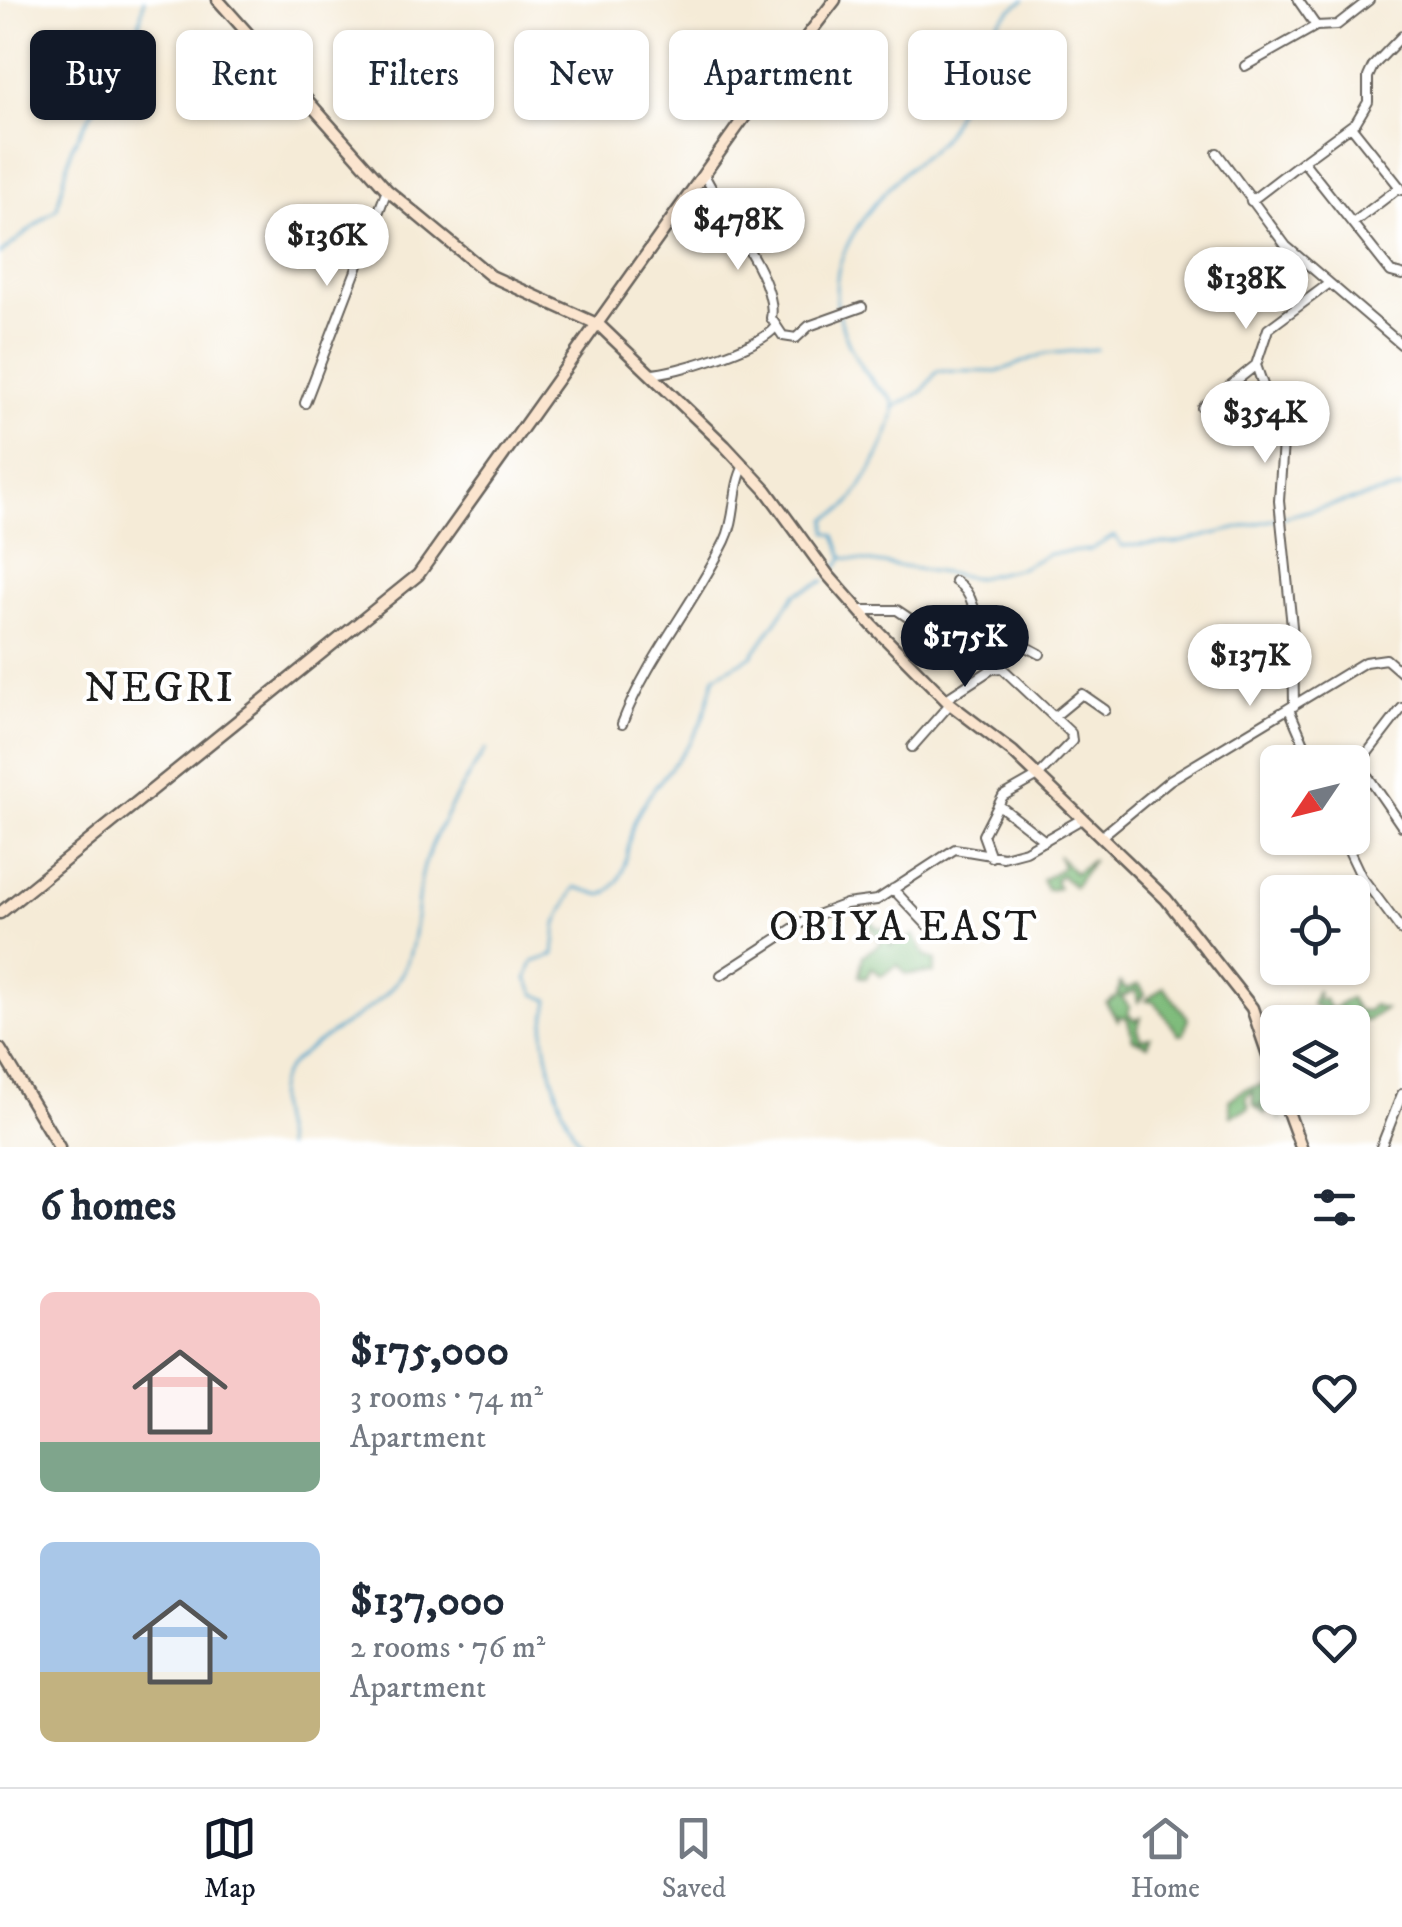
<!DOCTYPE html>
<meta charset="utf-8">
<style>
:root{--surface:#fff;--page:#f2f2f3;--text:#1f2937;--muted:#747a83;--line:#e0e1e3;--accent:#111827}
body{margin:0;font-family:"IM FELL DW Pica",serif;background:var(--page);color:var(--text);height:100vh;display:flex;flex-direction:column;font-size:38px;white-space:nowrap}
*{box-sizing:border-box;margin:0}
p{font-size:32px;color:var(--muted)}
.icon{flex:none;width:55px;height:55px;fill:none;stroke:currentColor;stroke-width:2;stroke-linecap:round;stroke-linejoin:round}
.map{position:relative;height:1147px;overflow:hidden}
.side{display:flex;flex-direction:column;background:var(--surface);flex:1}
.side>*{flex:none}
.banner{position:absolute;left:30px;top:30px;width:1342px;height:90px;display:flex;gap:20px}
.needle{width:65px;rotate:235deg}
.buttons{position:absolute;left:1260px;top:745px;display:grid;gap:20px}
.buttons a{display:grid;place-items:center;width:110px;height:110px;border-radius:15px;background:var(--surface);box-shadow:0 2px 8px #0004;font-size:50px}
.price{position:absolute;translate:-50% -85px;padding:0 22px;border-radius:35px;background:#fff;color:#222;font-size:32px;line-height:65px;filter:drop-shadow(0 2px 5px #0008)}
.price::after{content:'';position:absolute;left:50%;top:60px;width:30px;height:22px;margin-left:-15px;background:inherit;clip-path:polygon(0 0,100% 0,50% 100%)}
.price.selected{background:var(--accent);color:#fff}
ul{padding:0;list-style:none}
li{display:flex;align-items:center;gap:30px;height:250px;padding:0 40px}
li span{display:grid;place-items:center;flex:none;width:280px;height:200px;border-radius:15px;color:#555}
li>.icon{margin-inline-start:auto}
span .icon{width:120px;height:120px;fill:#fffc;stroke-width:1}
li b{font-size:42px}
h2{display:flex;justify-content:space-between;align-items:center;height:120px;padding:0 40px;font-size:42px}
.chip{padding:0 35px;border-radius:15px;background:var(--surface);box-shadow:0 2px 8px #0004;font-size:35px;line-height:90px}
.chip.selected{background:var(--accent);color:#fff}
.menu{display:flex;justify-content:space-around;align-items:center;height:140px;border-top:2px solid var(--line);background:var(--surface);font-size:28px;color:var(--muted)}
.menu a{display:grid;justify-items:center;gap:5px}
.menu .selected{color:var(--accent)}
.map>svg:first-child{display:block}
.forest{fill:#7fbc7b;stroke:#4e6c4c;stroke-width:2.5}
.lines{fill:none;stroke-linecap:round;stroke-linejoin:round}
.stream{stroke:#4fa4cb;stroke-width:2.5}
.street-casing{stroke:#68645d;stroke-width:12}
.secondary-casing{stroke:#68645d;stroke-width:15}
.street{stroke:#fff;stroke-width:8}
.secondary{stroke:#fbe5cf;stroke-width:10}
.labels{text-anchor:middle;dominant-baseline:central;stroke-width:8;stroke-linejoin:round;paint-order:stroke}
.quarter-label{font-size:42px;letter-spacing:2.5px;fill:#1c1c1c;stroke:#fff}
</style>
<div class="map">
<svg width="1402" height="1147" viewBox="0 0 1402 1147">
<rect width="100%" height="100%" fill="#fff"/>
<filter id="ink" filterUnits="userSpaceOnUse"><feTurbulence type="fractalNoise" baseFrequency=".01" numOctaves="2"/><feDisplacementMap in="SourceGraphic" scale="20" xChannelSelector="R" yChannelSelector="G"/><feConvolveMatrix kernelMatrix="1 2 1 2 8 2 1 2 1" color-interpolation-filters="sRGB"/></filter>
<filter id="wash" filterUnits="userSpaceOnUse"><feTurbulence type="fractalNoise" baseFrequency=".0048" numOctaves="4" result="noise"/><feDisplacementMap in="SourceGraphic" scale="40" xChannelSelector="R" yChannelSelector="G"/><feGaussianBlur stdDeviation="2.25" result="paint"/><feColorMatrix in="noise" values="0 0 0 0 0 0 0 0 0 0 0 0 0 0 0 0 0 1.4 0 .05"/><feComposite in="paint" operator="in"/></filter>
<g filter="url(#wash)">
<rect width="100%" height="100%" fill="#f5ebd7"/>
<path class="forest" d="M1058,855L1074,873L1093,860L1074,887L1061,875L1055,880L1059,888L1047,890L1042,880L1062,868Z
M869,918L878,928L890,929V946L914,935L926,957L936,960L934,973L906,974L898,965L881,976L872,967L866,978L859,976L863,955L882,943L867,923Z
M1120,983L1126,989L1139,984L1145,994L1138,1002L1136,990L1121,997L1130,1007L1128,1014L1134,1020L1141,1017L1137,1030L1141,1039L1150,1037L1148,1045L1133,1039L1127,1018L1119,1016L1118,1020L1106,1003L1118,996Z
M1164,987L1188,1018L1184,1034L1179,1035L1155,1002L1146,1000Z
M1317,990L1318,1001L1324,999L1331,1010L1350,998L1357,1010L1368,1011L1373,1005L1385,1009L1367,1021L1362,1020L1358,1027H1353L1346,1012L1340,1010L1339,1020L1330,1014V1022H1322L1326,1010L1312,1005Z
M1266,1084L1281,1120L1269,1103L1259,1105L1267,1108L1265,1114L1254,1105L1253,1091L1246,1097L1249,1108L1231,1116L1229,1100L1245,1089Z"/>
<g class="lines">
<path class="stream" d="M0,254L57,208L72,146L137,36L144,0
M896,406L923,391L937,371L997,372L1044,354L1097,349
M845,558L976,578L1021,568L1049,554L1090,550L1114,536L1122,546L1177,543L1402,488
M836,568L843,558L835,535L827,532V519C833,515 841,512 846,507C861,492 905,416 891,398C887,392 879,389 874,383C849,354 830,310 838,271C846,235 875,201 900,176C912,163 929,154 940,141C978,92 961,41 1024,0
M285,1147C282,1127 272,1098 281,1079C295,1045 373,1017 397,981C422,945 412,903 425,863C438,824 464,782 486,749
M586,1147C565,1133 545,1057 544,1031C544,1021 548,1010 549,1000L535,994L527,979L533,962L554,955L557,923L575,887L602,895C631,882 624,845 635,820C651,785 681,761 698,729C706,713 710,693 715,676L752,656L795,594L824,581"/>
</g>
</g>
<g filter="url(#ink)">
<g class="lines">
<defs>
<path id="street" d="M1298,0L1316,26L1337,25L1369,0
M1402,36L1373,66L1368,77V102L1356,122L1303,161L1391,272L1402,275
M1245,66L1316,26
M1351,126L1402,190
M1217,153L1286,246L1402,345
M704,174C720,210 779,281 771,318L783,336L796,338L809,326L862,307
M1251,201L1303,161
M1353,223L1400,187
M733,225L754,211
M1256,365L1283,442L1279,501L1293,636L1294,706
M650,374C674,373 762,347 775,327
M305,403L387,190
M1202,408L1256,365L1268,329L1327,285
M955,581C973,592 980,619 973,638
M859,610H897L934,635L959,625L992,669
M1002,668L1007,655L1025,646L1040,654
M946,699L992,669L1002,668L1071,733L1072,741L1038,776L1003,796L983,835L991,857
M1289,709L1312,762
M1054,717L1082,694L1105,710
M622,724C647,658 694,604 725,541C737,517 732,488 744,466
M912,747L950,704
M1360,765L1402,826
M1352,773L1402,708
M1000,806L1045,841
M1102,836L1170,780L1365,662L1386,659L1402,673
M1343,838L1361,876L1402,931
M893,889L927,925
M721,975L809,918L846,904L877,900L955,849L1003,857L1026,851L1080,820
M1381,1147L1402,1094"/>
<path id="secondary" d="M218,0L387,190L491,276L599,325L725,446L766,490L828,575L872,625L950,704L1013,752L1166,899L1252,1008L1278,1084
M0,913L418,575L743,119L835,0
M0,1049L59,1147
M1283,1098L1301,1147"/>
</defs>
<use href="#street" class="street-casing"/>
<use href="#secondary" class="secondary-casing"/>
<use href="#street" class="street"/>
<use href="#secondary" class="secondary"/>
</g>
</g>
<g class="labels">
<g class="quarter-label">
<text x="160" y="689">NEGRI</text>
<text x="904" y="928">OBIYA EAST</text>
</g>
</g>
</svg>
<div class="buttons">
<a><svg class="needle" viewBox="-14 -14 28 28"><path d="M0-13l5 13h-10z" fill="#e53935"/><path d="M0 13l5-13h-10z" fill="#747a83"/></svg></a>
<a><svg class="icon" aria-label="locate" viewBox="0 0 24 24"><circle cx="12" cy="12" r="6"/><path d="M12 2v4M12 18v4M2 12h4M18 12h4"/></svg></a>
<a><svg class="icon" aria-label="layers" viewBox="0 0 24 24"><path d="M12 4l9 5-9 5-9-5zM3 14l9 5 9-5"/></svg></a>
</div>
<b class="price" style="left:738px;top:273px">$478K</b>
<b class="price" style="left:327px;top:289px">$136K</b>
<b class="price" style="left:1246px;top:332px">$138K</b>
<b class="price" style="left:1265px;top:466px">$354K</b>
<b class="price selected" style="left:965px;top:690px">$175K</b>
<b class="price" style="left:1250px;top:709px">$137K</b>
<div class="banner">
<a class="chip selected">Buy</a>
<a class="chip">Rent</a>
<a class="chip">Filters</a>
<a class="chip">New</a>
<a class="chip">Apartment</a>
<a class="chip">House</a>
</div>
</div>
<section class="side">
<h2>6 homes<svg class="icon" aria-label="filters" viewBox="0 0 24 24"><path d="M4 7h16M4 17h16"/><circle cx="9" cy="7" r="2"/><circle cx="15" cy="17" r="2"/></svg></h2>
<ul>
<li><span style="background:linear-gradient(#f6c9c9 75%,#7fa58c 0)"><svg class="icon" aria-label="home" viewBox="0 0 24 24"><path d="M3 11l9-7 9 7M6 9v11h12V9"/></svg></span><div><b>$175,000</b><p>3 rooms · 74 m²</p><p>Apartment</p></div><svg class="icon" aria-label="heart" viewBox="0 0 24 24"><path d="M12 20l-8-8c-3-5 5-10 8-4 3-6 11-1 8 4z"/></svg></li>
<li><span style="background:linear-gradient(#a9c7e8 65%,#c2b280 0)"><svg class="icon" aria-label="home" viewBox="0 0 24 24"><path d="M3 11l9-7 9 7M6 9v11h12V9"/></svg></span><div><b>$137,000</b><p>2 rooms · 76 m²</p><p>Apartment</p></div><svg class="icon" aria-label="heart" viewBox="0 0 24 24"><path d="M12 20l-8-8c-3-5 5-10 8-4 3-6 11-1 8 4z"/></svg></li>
</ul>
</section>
<nav class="menu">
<a class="selected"><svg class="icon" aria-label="map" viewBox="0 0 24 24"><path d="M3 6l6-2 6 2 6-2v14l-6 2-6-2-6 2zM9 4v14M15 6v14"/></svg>Map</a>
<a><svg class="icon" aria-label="saved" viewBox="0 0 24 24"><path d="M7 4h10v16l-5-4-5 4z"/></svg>Saved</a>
<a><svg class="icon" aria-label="home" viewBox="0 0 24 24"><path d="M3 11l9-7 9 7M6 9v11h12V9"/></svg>Home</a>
</nav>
